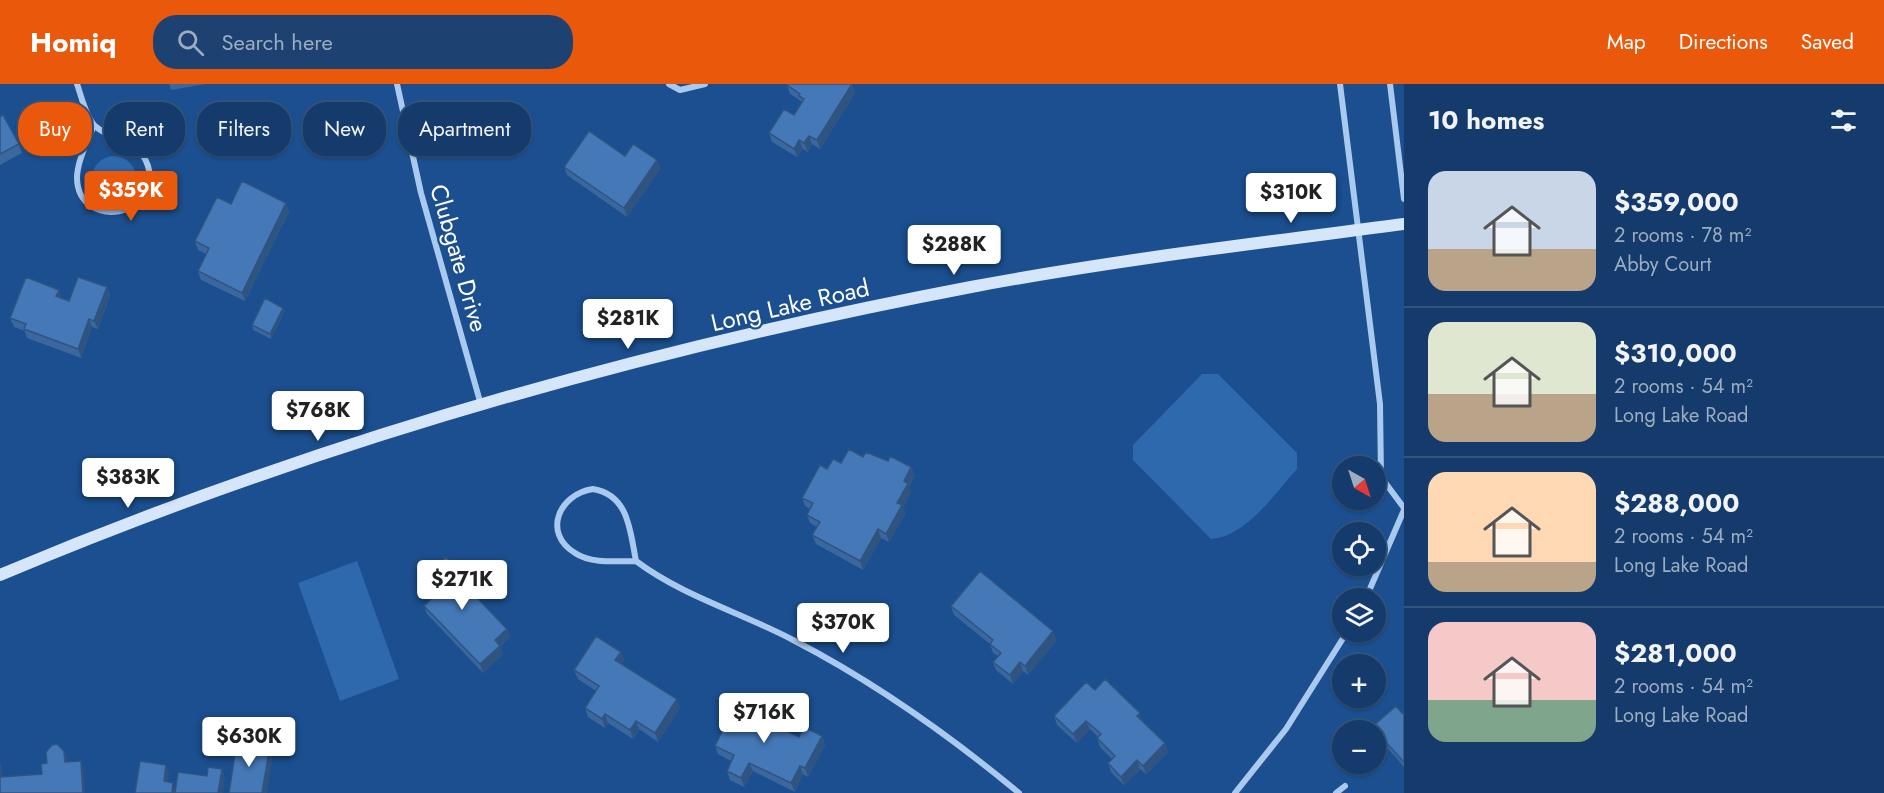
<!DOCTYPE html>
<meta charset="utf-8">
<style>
:root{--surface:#143b6b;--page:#1d4271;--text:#f1f3f6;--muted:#9dadc1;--line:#33557e;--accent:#ea580c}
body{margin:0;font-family:Jost,sans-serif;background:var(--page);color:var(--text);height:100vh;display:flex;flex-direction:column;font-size:22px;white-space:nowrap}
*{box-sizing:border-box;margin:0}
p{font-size:20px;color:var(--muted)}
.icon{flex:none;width:33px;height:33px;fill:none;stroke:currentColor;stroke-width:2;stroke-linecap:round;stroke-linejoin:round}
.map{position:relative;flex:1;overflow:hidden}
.panel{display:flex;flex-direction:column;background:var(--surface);width:480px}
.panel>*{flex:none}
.hud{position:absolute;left:18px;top:18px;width:570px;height:54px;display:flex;gap:12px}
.needle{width:39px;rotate:141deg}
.buttons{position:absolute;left:1332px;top:372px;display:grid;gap:12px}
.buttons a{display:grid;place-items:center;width:54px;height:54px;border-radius:50%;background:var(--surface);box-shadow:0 2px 4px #0004,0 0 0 2px var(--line);font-size:30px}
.price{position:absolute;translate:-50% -51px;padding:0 14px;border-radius:6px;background:#fff;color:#222;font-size:20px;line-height:39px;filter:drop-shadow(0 2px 3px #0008)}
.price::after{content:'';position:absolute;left:50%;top:36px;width:18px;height:14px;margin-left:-9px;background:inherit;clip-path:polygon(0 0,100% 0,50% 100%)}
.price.current{background:var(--accent);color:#fff}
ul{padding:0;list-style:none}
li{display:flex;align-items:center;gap:18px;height:150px;padding:0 24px}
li+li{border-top:2px solid var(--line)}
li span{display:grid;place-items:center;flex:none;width:168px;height:120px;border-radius:18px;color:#555}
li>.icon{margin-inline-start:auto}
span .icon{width:72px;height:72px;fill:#fffc;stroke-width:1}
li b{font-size:26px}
h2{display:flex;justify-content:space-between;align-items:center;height:72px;padding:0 24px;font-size:26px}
.tag{padding:0 21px;border-radius:24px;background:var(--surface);box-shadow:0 2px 4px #0004,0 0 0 2px var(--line);font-size:21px;line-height:54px}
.tag.current{background:var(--accent);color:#fff}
header{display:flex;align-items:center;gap:36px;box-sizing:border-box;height:84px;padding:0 30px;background:var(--accent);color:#fff}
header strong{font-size:28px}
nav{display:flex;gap:33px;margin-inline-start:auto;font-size:21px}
.search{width:420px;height:54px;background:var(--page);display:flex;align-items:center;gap:15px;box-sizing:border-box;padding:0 21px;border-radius:24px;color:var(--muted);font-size:22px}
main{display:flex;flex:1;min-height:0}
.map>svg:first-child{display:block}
.green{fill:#2e69ad}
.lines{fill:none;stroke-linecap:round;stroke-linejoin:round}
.minor{stroke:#a9c9ee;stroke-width:6}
.secondary{stroke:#d6e6fa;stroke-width:12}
.wall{fill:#3a679d}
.shaded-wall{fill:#305480}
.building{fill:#4478b7;stroke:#305480;stroke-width:1.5}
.labels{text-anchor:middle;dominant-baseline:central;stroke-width:4.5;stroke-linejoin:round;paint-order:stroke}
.street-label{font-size:24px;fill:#fff;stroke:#1b4f8f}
</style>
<header>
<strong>Homiq</strong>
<div class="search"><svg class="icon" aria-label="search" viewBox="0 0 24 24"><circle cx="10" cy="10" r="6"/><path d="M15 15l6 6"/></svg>Search here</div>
<nav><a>Map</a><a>Directions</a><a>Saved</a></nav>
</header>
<main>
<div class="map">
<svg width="1404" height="709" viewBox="0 0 1404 709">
<rect width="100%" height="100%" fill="#1b4f8f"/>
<path class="green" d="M92 94a22 22 0 1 1 44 0a22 22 0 1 1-44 0Z
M1202,290H1218L1297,369V385C1274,410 1247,452 1211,455L1133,376V361Z
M357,477L399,595L340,617L298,499Z"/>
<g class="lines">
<path class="minor" d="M77,0C81,11 86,34 95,42C111,57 140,56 148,82C164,134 78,147 77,94C77,77 88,57 94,41
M397,0L421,109L481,321
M669,0L680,6L705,0
M1340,0L1380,320L1381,393L1404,424
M1390,0L1404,115
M593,405C629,411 630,447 636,477C617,477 591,480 575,469C542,449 559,410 593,405Z
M636,477C684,513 743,529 795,557C876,599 949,651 1019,709
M1366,514L1404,426
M1235,709L1286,645L1347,548
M1336,709L1345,702"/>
<path class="secondary" d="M0,491C311,360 640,266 971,203C1114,176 1259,159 1404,140"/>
</g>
<path class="wall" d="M169,0H206L171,6Z
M852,0L855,9L820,65L812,60L808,68L803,65L797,73L772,58L769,49L794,31L801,19V17L790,10L787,1Z
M0,33L19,60L22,69L0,81Z
M625,72L657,76L660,85L627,133L567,91L564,83Z
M286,119L289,128L245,217L201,196L198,187L206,170L198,166L195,157Z
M107,203L110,212L98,245L92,243L81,274L27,254L25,247L14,243L10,234L62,214L69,217Z
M283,224L284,228L271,255L253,246L252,241Z
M863,373L888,377L911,383L915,392L909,403L911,408L903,424L905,430L889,458L881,454L863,486L816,460L812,451L817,443L810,439L807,431L810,425L805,422L802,414L827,385L841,379Z
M463,491L466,499L465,501L507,545L510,553L500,563L503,570L483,589L427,530L424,522L429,517L421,508L418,500Z
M951,522L1057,556L1028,591L1023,587L1013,600L996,586L993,578L998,572L993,569L990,560L954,531Z
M624,576L621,580L680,624L658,658L639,645L633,655L608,639L605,644L588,633L585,624L596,607L578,595L574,586Z
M1095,606L1143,637V638L1168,668L1146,690L1140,685L1124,701L1111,688L1108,679L1112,675L1100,663L1097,654L1098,653L1090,645L1077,659L1057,641L1054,632Z
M1404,628V683L1376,651V646H1374L1372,643Z
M765,633L761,641L765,643L799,653L822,652L825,661L808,693L803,690L795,708L753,687L744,703L730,696L727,687L731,677L718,670L715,662Z"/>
<path class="shaded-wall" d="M852,0L855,9L820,65L817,56Z
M809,52L812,60L808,68L804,59Z
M799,56L803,65L797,73L794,65Z
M657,76L660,85L627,133L624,124Z
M286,119L289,128L245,217L242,209Z
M107,203L110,212L98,245L94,237Z
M59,206L62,214L56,212Z
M283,224L284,228L271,255L270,250Z
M89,235L92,243L81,274L78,265Z
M911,383L915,392L909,402L911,408L903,424L905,430L889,458L886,450L897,419L904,397Z
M878,445L881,454L863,486L860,477Z
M463,491L466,499L462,503L459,495Z
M507,545L510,553L500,563L503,570L483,589L480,580L495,556Z
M1053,547L1057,556L1028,591L1025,582Z
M621,568L624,576L618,585L615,576Z
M1020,578L1023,587L1013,600L1010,591Z
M677,615L680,624L658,658L655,649Z
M762,624L765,633L758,647L755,638Z
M1140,629L1143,637L1140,641L1137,632Z
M605,630L608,639L605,644L602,635Z
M636,637L639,645L633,655L630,646Z
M1086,637L1090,645L1077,659L1073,650Z
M822,652L825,661L808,693L805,684Z
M1165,659L1168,668L1146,690L1143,682Z
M270,662L273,671L267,709H262Z
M64,667L67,675L68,687L65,678Z
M1137,676L1140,685L1124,701L1121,693Z
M0,677L1,680L3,701L0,694Z
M81,677L84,686L85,709H83Z
M749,679L753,687L744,703L741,694Z
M166,681L169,690L167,705L164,697Z
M800,682L803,690L795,708L791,699Z
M222,685L225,694L223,709H218Z
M173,699L176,707V709H172Z"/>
<path class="building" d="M787,0H852L817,56L809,52L804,59L799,56L794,65L769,49L784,25L794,31L804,15L799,12L800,10L787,1Z
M3,31L19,60L0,70V33Z
M589,47L625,72L633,60L657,76L624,124L564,83Z
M242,97L286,119L242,209L198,187L209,164L195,157L217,113L231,120Z
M26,193L59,206L56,212L69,217L78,193L107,203L94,237L89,235L78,265L24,245L26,240L10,234Z
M265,214L283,224L270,250L252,241Z
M849,365L863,373L866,368L888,377L890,372L911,383L904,397L908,400L897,419L902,421L886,450L878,445L860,477L812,451L820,438L807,431L813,419L802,414L820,381L827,385L833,375L841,379Z
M446,473L463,491L459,495L507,545L495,556L500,562L480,580L424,522L432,514L418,500Z
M980,487L1053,547L1025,582L1020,578L1010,591L993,578L1001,569L990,560L993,556L951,522Z
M596,552L621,568L615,576L677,615L655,649L636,637L630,646L605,630L602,635L585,624L599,602L574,586Z
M1105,595L1140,629L1137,632L1165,659L1143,682L1137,676L1121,693L1108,679L1115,672L1097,654L1101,650L1086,637L1073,650L1054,632L1086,598L1095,606Z
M739,613L762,624L755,638L765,643L767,638L799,653L804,643L822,652L805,684L800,682L791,699L749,679L741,694L727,687L734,671L715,662Z
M1396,622L1402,629L1404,628V678L1372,643Z
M237,657L270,662L262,709H229Z
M57,660L64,667L65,678L81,677L83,709H0V693L42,690L41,680L47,679L46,668L52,661Z
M140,677L166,681L164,697L173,699L172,709H135Z
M208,683L222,685L218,709H175L178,688L207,692Z"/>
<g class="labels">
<g class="street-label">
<text transform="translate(459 174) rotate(74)">Clubgate Drive</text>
<text transform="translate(790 221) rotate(-13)">Long Lake Road</text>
</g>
</g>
</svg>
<div class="buttons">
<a><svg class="needle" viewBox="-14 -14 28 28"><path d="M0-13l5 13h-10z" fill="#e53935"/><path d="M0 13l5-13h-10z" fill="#9dadc1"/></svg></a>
<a><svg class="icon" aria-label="locate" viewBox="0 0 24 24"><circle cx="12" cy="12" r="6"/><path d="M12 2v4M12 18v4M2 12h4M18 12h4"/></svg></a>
<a><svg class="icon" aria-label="layers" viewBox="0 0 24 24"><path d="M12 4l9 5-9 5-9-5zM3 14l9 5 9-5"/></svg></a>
<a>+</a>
<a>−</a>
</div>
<b class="price current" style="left:131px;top:138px">$359K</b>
<b class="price" style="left:1291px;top:140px">$310K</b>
<b class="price" style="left:954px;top:192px">$288K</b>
<b class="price" style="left:628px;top:266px">$281K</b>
<b class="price" style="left:318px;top:358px">$768K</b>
<b class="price" style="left:128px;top:425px">$383K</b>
<b class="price" style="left:462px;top:527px">$271K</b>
<b class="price" style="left:843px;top:570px">$370K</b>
<b class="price" style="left:764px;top:660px">$716K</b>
<b class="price" style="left:249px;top:684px">$630K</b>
<div class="hud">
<a class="tag current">Buy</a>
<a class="tag">Rent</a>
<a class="tag">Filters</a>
<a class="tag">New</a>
<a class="tag">Apartment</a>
</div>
</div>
<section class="panel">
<h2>10 homes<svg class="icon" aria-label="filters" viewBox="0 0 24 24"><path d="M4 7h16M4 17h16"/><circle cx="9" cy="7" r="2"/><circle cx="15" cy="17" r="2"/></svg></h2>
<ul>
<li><span style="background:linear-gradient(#c9d6e8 65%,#b9a48a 0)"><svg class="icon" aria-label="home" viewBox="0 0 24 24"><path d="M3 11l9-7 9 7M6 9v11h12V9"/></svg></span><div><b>$359,000</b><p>2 rooms · 78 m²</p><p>Abby Court</p></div></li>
<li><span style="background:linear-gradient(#dfe7d0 60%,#b9a48a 0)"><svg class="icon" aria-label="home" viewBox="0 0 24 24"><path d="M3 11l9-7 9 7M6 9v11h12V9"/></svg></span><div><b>$310,000</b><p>2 rooms · 54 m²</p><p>Long Lake Road</p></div></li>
<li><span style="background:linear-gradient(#ffd9b3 75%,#b9a48a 0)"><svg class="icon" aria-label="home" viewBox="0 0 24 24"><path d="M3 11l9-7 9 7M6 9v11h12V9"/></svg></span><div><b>$288,000</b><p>2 rooms · 54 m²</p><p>Long Lake Road</p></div></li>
<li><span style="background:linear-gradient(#f6c9c9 65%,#7fa58c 0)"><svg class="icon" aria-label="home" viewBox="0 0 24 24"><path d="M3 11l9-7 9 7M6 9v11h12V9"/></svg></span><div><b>$281,000</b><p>2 rooms · 54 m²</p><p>Long Lake Road</p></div></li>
</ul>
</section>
</main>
